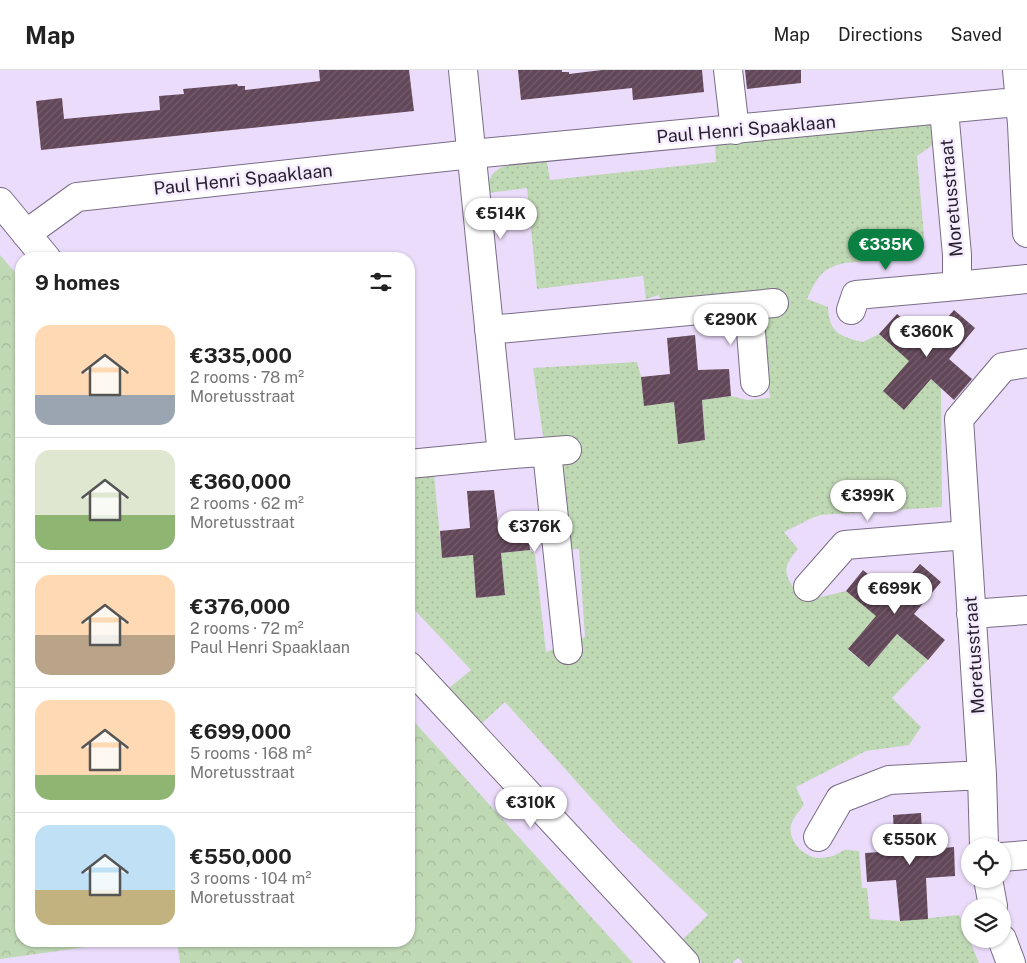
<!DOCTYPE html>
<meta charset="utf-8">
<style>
:root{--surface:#fff;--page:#f6f6f6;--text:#222;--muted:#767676;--line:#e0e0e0;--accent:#0b8043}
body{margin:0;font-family:"Public Sans",sans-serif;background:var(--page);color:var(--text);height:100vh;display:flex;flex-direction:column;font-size:19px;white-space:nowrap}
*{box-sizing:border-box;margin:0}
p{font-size:16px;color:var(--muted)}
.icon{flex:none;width:28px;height:28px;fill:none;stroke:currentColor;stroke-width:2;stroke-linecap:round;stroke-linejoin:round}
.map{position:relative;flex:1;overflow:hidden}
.side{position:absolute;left:15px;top:182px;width:400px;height:695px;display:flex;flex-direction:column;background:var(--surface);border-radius:20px;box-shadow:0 1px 4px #0004}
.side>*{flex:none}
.buttons{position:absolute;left:961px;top:768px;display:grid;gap:10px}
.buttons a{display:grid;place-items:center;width:50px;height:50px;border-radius:50%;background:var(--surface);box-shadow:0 1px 4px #0004;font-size:25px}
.price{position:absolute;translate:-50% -42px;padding:0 11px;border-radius:18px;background:#fff;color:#222;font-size:16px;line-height:32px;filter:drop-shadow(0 1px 2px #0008)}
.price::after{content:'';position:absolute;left:50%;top:30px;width:15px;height:11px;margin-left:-8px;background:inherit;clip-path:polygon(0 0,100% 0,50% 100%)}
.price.selected{background:var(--accent);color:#fff}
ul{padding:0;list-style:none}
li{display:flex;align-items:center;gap:15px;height:125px;padding:0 20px}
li+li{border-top:1px solid var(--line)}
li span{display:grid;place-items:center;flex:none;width:140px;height:100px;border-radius:15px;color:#555}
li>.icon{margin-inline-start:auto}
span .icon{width:60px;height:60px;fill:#fffc;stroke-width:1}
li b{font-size:21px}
h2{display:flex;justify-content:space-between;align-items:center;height:60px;padding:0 20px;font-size:21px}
header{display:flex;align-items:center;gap:30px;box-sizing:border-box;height:70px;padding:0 25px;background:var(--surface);border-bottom:1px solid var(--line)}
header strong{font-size:24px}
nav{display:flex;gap:28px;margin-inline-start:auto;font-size:18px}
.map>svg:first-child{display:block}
.forest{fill:url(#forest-crowns)}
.park{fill:url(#park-dots)}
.building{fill:url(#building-hatch)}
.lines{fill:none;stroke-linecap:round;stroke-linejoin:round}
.minor-casing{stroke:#7a6c87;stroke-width:30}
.minor{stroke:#fff;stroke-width:28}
.labels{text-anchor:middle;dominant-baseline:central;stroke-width:5;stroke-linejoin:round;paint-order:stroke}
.street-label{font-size:18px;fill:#251f2b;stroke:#f6ecff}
</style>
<header>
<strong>Map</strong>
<nav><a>Map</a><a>Directions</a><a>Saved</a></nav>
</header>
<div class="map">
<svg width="1027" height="893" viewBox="0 0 1027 893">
<defs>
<pattern id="forest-crowns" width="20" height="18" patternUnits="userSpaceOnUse" patternTransform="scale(1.25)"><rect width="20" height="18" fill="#c0d9b5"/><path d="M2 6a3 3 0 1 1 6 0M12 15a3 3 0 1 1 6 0" fill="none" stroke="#a5ba9c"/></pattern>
<pattern id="park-dots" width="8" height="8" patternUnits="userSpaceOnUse" patternTransform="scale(1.25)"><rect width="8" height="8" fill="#c0d9b5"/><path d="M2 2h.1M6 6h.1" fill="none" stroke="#a5ba9c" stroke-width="1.8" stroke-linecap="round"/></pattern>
<pattern id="building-hatch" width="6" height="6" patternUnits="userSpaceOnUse" patternTransform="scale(1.25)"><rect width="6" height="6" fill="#624758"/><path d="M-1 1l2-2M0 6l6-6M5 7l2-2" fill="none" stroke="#745e6d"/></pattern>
</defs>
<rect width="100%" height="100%" fill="#ecdcfb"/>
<path class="forest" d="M0,185L21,209V871H130L0,889Z
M409,646L633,893H180L177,871H409Z"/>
<path class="park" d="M925,49L932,54L934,74L917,86L924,166L921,186L845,193C821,198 817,208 807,229L828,237C829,263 841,267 863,272L879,264L941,318L942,437L821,445L812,448L784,462L798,479C780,499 785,507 800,526L812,529L846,521L879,548L873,550L848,580L869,597L897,564L928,590L892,628L921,657L909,675L866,681L796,717L804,735C799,741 793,748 791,755C788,771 803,786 818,788C824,788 832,787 837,784C840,783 841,781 844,780C848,779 855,781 859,781L862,818H867L870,849L900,851L959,845L979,893H743L738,888L732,893H702L682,870L708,845L619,759L505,632L481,654L449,618L471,600L409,534V406L434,404L442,488L473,485L476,528L505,525L501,483L530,480L535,484L546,582L585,567L579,479L567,480L560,400L568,389L579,384L580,370L544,372L533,298L637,292L641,307L644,335L674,332L678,373L705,370L702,330L731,326L747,330L770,328L762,269L764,253L772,241L661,232L659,225L646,229L643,206L537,219L527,118L488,123C486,89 522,94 547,92L550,110L716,92L715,73Z"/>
<path class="building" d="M319,0H409L414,41L41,80L36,31L62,28L64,49L160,40L159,26L184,24L183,19L237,14L238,16H245V20L320,11Z
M518,0H562V2H569V4L602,0H702L704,22L633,30L632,18L521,30Z
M745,0H801V13L747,19Z
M954,240L975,258L949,289L972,309L954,330L931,309L904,340L883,321L909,291L879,264L897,244L928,270Z
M695,265L698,300L729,299L731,326L702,330L705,370L678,374L674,332L644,336L641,307L670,304L667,268Z
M494,420L498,454L527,453L530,480L501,483L505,525L476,528L473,485L442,488L440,461L470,458L467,421Z
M920,494L941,512L914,544L945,570L928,590L897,564L869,597L848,579L876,546L846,521L863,500L893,525Z
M921,743L923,780L954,777L955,806L926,808L928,849L900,851L896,810L867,812L865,783L895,781L893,745Z"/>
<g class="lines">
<defs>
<path id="minor" d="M728,0L735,60
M1017,0L1022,54L1027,163
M944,40L957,185V216L1027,209
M0,132L47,189
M26,164L77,127L472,84L1027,31
M749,236L755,312
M851,240L856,225L957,216
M489,260L774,233
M547,382L568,580
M502,385L567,380
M409,394L502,385L463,0
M808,517L845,475L966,465
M971,544L1027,540
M409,596L685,893
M818,767L840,729L889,710L982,705
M984,776L982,705L959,349L1003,297L1027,293
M1002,787L1027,785
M988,809L993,836
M1002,869L1011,893"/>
</defs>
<use href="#minor" class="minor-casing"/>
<use href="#minor" class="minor"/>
</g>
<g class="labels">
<g class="street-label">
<text transform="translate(746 59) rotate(-5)">Paul Henri Spaaklaan</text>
<text transform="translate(243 109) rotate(-6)">Paul Henri Spaaklaan</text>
<text transform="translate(951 128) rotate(-95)">Moretusstraat</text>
<text transform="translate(974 585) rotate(-94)">Moretusstraat</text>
</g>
</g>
</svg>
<div class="buttons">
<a><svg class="icon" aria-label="locate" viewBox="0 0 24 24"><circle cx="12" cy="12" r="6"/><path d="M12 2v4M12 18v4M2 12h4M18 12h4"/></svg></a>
<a><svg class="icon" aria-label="layers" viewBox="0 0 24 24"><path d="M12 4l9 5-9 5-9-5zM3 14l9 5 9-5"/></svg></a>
</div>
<b class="price" style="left:501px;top:170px">€514K</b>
<b class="price selected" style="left:886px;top:201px">€335K</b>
<b class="price" style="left:731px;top:276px">€290K</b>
<b class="price" style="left:927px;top:288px">€360K</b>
<b class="price" style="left:868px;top:452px">€399K</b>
<b class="price" style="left:535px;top:483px">€376K</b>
<b class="price" style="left:895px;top:545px">€699K</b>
<b class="price" style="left:531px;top:759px">€310K</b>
<b class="price" style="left:910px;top:796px">€550K</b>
<section class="side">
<h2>9 homes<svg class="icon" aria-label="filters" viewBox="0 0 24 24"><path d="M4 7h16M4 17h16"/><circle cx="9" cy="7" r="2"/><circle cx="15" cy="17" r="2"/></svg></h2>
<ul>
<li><span style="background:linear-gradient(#ffd9b3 70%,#9aa5b1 0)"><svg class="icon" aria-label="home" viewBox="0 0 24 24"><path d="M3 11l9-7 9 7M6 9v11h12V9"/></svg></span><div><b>€335,000</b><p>2 rooms · 78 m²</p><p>Moretusstraat</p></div></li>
<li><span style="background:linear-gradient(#dfe7d0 65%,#8fb573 0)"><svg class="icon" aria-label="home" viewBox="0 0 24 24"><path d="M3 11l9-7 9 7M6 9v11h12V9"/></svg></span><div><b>€360,000</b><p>2 rooms · 62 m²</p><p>Moretusstraat</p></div></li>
<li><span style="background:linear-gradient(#ffd9b3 60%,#b9a48a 0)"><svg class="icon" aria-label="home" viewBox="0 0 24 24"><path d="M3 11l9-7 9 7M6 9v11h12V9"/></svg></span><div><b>€376,000</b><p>2 rooms · 72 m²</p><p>Paul Henri Spaaklaan</p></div></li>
<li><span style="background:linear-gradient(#ffd9b3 75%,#8fb573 0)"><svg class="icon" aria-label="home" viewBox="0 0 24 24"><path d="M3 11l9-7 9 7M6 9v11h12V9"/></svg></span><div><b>€699,000</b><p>5 rooms · 168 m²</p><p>Moretusstraat</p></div></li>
<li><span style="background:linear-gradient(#bfe0f5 65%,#c2b280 0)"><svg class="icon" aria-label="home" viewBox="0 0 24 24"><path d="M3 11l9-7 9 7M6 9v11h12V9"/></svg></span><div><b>€550,000</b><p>3 rooms · 104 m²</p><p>Moretusstraat</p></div></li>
</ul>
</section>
</div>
